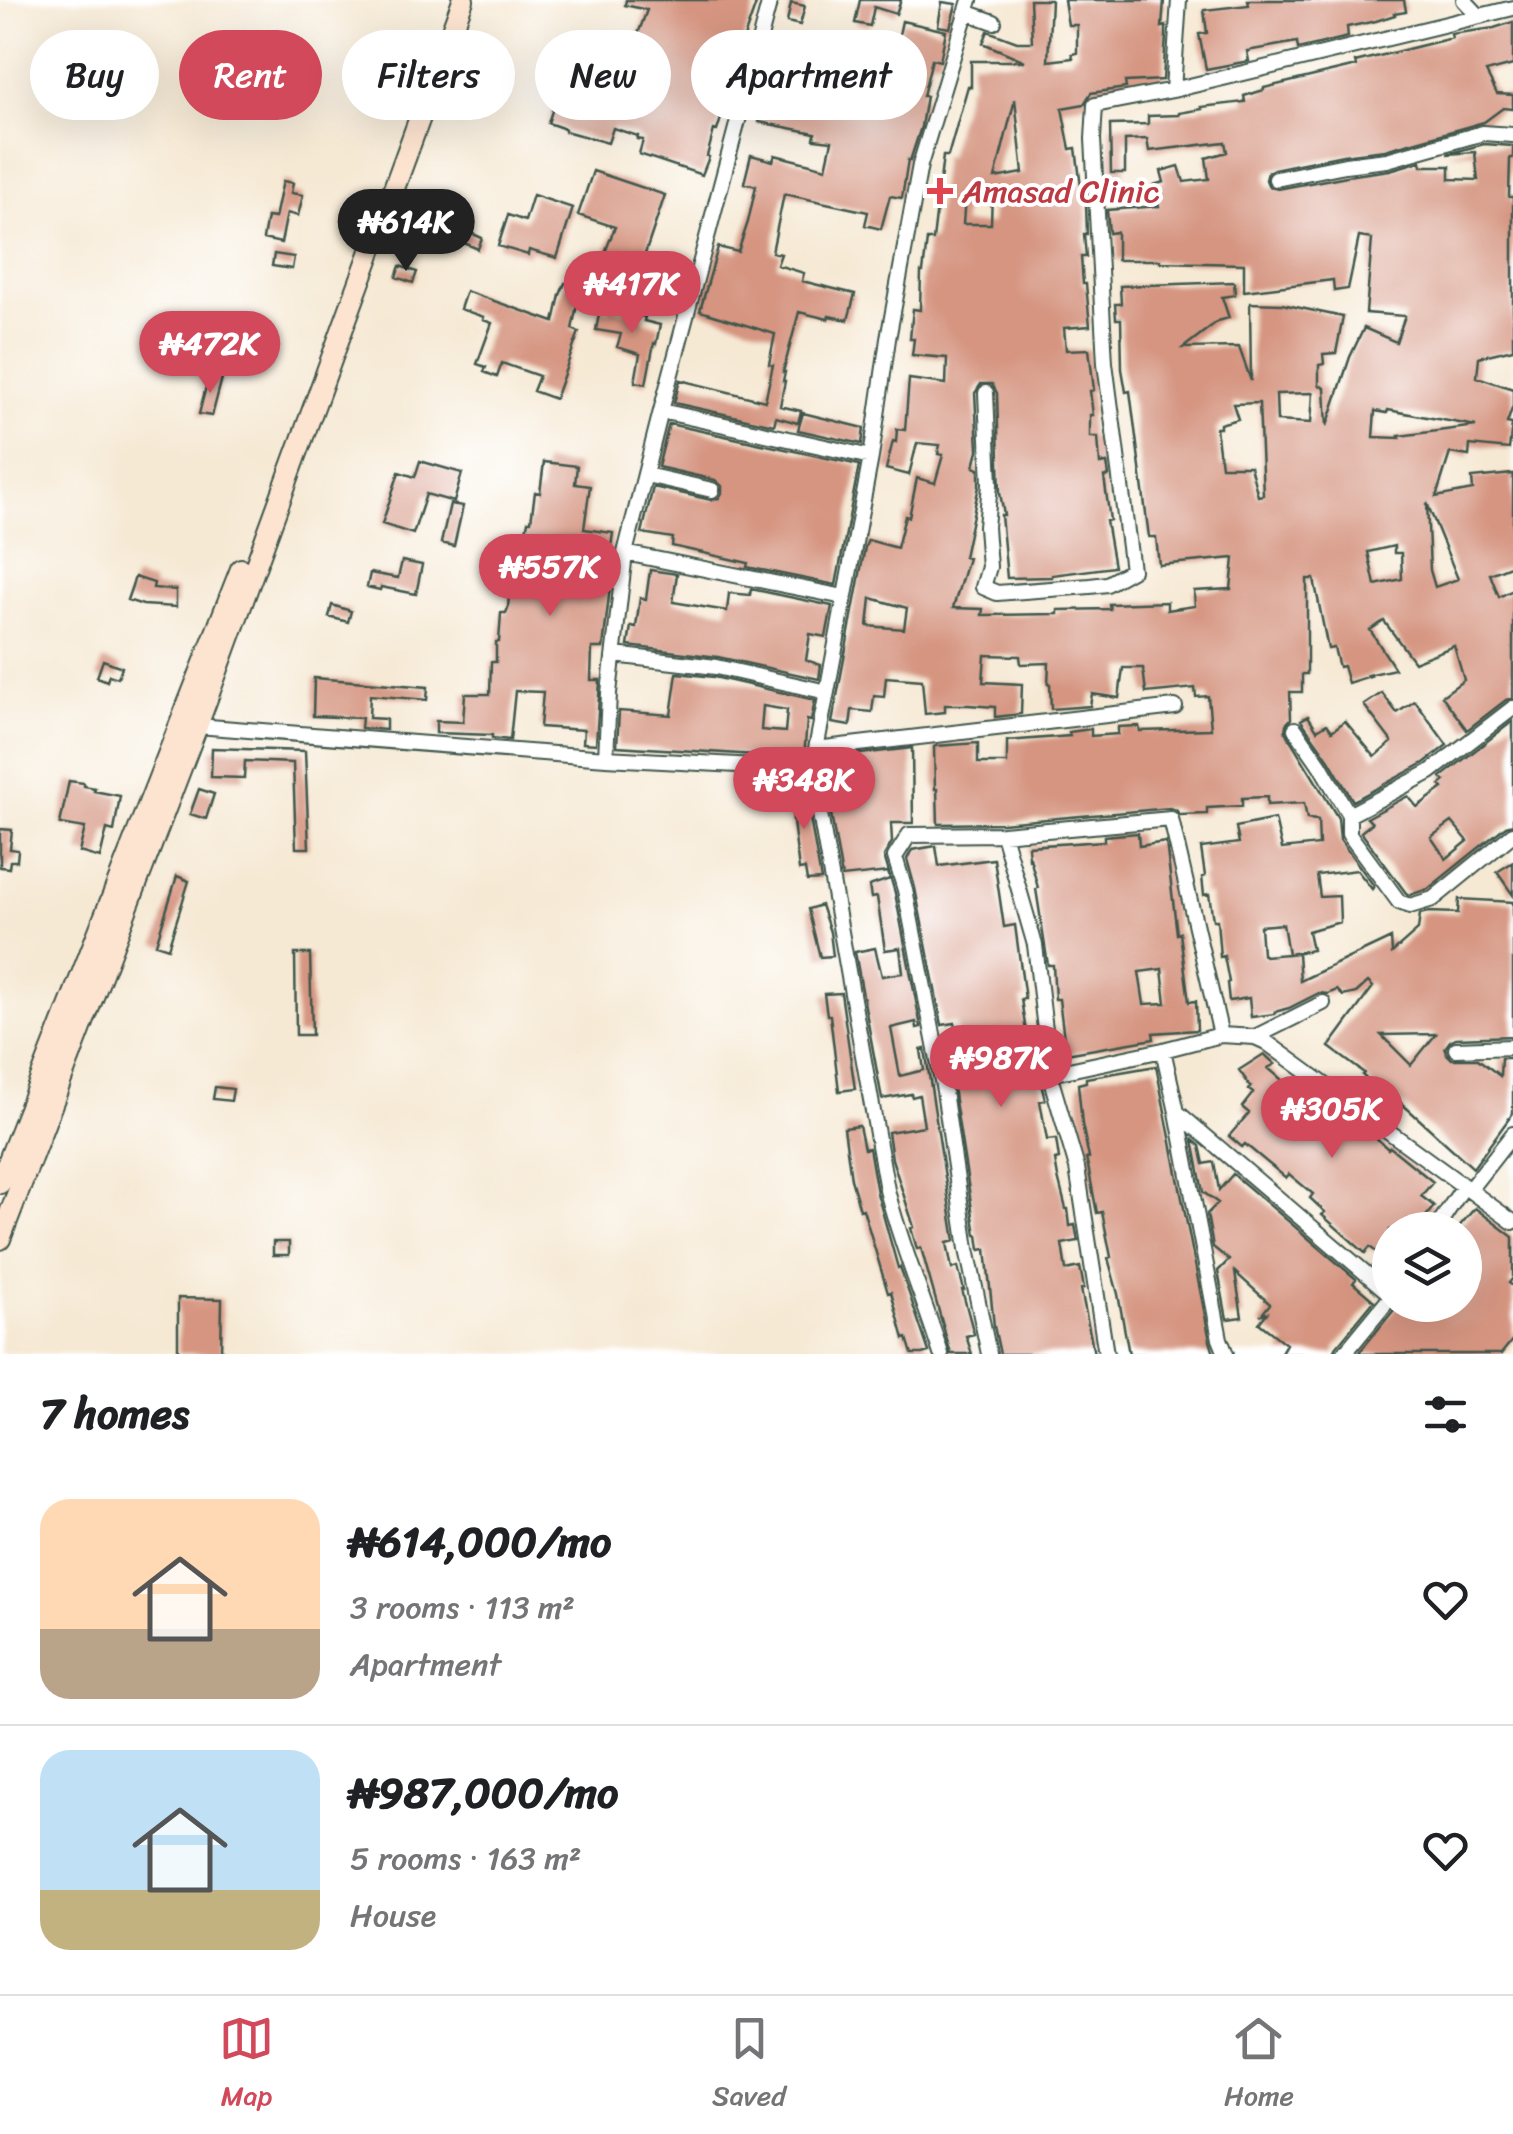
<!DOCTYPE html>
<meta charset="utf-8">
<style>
:root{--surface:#fff;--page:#f6f6f6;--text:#202124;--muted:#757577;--line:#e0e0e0;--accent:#d1495b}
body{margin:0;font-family:Sriracha,sans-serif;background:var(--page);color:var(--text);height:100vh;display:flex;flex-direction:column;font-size:38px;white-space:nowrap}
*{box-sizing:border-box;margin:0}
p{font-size:32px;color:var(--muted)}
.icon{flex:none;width:55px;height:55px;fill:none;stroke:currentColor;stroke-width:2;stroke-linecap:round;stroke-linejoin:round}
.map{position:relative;height:1354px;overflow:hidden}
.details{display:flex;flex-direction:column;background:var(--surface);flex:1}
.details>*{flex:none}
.guide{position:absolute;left:30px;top:30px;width:1000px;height:90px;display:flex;gap:20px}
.controls{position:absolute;left:1372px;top:1212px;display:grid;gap:20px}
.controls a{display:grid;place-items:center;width:110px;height:110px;border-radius:50%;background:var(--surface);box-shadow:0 10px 40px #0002;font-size:50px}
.price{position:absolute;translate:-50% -85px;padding:0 22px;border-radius:35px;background:var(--accent);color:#fff;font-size:32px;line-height:65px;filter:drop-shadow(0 2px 5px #0008)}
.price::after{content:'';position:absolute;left:50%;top:60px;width:30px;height:22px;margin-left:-15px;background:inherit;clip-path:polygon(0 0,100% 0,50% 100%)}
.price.active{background:#222;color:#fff}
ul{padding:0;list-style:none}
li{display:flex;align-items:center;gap:30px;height:250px;padding:0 40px}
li+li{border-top:2px solid var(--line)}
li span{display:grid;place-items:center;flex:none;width:280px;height:200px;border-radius:30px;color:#555}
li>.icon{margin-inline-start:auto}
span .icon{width:120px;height:120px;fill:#fffc;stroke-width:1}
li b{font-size:42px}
h2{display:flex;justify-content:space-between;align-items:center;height:120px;padding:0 40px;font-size:42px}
.pill{padding:0 35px;border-radius:45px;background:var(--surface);box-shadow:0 10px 40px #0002;font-size:35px;line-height:90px}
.pill.active{background:var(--accent);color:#fff}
.tab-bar{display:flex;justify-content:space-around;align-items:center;height:140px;border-top:2px solid var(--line);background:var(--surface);font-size:28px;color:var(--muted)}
.tab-bar a{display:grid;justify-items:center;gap:5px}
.tab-bar .active{color:var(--accent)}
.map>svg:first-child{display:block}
.building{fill:#d59581;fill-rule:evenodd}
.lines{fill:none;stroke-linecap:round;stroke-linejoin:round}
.street-casing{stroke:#3f574c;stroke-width:18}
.secondary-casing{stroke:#3f574c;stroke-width:24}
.street{stroke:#fff;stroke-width:14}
.secondary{stroke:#fde4d0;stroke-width:20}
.health-dot{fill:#e0444e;stroke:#fff;stroke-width:4}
.labels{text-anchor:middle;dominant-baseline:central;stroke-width:8;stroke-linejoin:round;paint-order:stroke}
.health-label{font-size:32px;fill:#be3a42;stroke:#fff;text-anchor:start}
</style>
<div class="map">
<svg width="1513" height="1354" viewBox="0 0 1513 1354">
<rect width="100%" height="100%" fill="#fff"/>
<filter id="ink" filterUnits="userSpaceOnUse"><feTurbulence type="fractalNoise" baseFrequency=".01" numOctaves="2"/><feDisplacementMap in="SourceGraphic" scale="20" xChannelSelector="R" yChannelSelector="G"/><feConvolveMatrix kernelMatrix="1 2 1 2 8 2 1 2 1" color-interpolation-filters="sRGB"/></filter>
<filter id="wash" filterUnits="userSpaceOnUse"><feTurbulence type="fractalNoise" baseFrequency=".0048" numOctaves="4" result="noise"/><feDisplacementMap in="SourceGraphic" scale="40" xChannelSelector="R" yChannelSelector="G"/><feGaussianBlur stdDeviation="2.25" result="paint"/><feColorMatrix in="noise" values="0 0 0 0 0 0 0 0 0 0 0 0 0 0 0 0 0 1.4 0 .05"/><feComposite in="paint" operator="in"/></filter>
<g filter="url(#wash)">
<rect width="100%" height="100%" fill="#f6e9d4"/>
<g id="blocks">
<path class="building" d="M626,0H743L756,4L739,52L737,66L724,63L716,93L724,94L723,112L717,131L714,130L707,156L709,157L702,175L639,154L643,140L637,139L638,136L613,128L608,143L565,131V129L548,123L565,71L636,91L646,64L629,58L647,10L625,5Z
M860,0H901L896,14L874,7L870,26L855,23Z
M1030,0H1051L1048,61L1073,58L1072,54L1077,53V25H1068L1064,0H1164L1162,27L1166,26V35L1163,80L1125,82L1126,88L1091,93L1084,104L1062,108L1070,149L1076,148L1081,187H1084L1086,204L1087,234H1084L1086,257H1081L1083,284H1086L1090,326L1064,328L1066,350L1089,349L1094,390L1090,391L1093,415H1090V437H1098L1100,464L1107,463L1109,476L1104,477L1110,520L1106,521L1114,567L1052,575V577L1007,578L1001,515H1004L1000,493L997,393L992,384H981L975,393L978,450L974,467L979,469V486L964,557L968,558L953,608L983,609L982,615L1058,614V610L1110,609L1109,604L1167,602V610L1195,606L1194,591L1231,589L1234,558L1159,565L1156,537H1149L1130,391L1126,392L1122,369L1121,319H1116L1115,304H1121L1120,286L1234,282L1235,295L1222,297L1229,318L1218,321L1183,348L1239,347L1251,381L1250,303L1282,304L1343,317L1336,353L1323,354L1324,364L1319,365V385L1325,388L1327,426L1350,357L1364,328L1396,342L1405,316L1366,313L1372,239L1359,237L1348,289L1334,291L1333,280L1244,291V264L1160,262V260H1117V232L1109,233L1107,210L1159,206L1153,185L1164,182L1161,171L1179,166L1184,182L1209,179L1206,158L1227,152L1225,142L1149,151L1147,139L1125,140V173H1111L1110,125L1148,124V116L1179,115V113L1202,109L1201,107L1245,102L1244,96L1264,90V88L1356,66L1355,62L1452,38L1451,34L1494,28L1513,22V65L1486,72L1497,94L1513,95V109L1503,108L1484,122L1385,150L1343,155L1274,169L1268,172L1266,180L1269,187L1278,189L1347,176L1390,170L1421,161L1422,166H1450V179L1478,180L1475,152L1447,154L1484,144L1513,146V158H1510L1509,197H1513V349L1479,357L1477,377L1513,389V406L1507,423L1512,424L1509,449L1470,445L1469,456L1450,453L1436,497L1473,490L1472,478L1513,474V565L1490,574L1499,597L1513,590V698L1506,700L1467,730L1442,696L1464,680L1454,646L1414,662L1384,621L1370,630L1395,669L1368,675L1370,676L1348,683L1343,666L1339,667L1334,648L1328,649L1314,579H1307V674H1302V692H1290L1291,719L1286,724L1285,731L1338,818L1340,840L1374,886L1372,889L1357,870L1317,875L1320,897L1339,896L1340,922L1308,931L1312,950L1288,954L1283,924L1260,926L1262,954L1265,956L1298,953L1300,981L1391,938L1392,953L1418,930L1420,914L1428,912L1458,913L1459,899L1513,902V1036L1456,1038L1450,1041L1445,1048L1447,1054L1452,1059H1478L1500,1076L1501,1058H1513V1113L1473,1168L1409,1110L1386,1090L1383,1094L1362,1075L1364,1073L1329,1047L1373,987L1368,982L1356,993L1343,996L1337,990L1328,994L1319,993L1289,1008L1275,1012V1014L1251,1017L1249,998L1229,1001L1227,983L1229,982L1224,956L1220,957L1217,920H1213L1209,894L1204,895L1202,877L1205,876L1201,848L1239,843L1236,827L1275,819L1282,849L1319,845L1318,820L1307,819L1304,803L1267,805V797L1242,798V806L1207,808V814L1180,815L1176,810L1170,808L1002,823L938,824L937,789H935L934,747L936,746L978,743V763H1007V741L1070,736L1069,732L1091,729V736L1118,734V727L1139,726L1140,731L1211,729L1208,696L1196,697L1195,688L1146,693L1143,668H1123L1119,698L1092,694L1090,706L1051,709L1050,684H1048L1049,663L1021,664L1020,656L985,655L983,682L1022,684L1021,714L995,717V707L968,705H945V712L925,714L922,680L886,677L884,697L874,696L872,712L852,710L850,726L832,723L865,547L868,540L897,548L905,516L909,517L917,478L935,483L943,455L938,454L940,445L917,443L909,475L886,469L893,441L896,442L897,429L905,430L909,379L946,384L947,358L912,355L914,339H910L913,309L920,310L921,272H923L927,240H933L943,156H948L968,86L971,87V61H1025L983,43L988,31L1017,42H1032ZM1015,99L1023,173L995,178ZM992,192L991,224H963L965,197ZM1313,393L1311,423L1277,421L1276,394ZM1259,403L1263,495L1258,496L1250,466H1221L1216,428H1220V424L1238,419L1233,404ZM1388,410L1476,426L1399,436L1400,438L1373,437L1375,411L1387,413ZM1427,503L1458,579L1435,587L1430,570ZM1394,546V553H1401L1402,579L1375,585L1368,552ZM871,598L907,608L904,629L868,626ZM1436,1034L1411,1065L1381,1035Z
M1248,0H1404L1406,11L1394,13L1395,15L1376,21L1347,27L1348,37L1298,49L1297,42L1247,51L1249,61L1206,69L1199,34L1207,33L1204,10L1249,5Z
M942,2L956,4L950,28L938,26Z
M791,3L805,6L800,25L787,22Z
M902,21L946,31L940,61L932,59L923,96H926L921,127L910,161L908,160L902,198L890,196L881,229L865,225L868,212L784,194L772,252L781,254L777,265L804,273L802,281L855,294L848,320L829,316L828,319L799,312L783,372H785L783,381H785L780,406L801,411L798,423L776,417L774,425L674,403L680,380L765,401L773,365L769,364L775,334L700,311L718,247L738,252L748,222L756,186L744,183L751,155L773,161L775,155L826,168L832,141L814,139L815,133L759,122L762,106L781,110L793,68L810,73L815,54L844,62L846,47L872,51V53L894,58Z
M593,171L665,195L645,254L678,265L669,295L647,288L646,292L597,273L615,227L578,215Z
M283,181L293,183L291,193L303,195L298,216L287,213L281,243L263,239L267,217L275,218Z
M533,195L573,208L557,258L529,250L528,255L498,246L508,215L525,221Z
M460,228L482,238L478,249L455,239Z
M274,254L294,257L292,269L272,266Z
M400,266L417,272L413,283L396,277Z
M565,283L581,286L572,329L579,332L555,399L533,391L539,376L502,363L497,377L484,372L486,367L477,364L492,323L483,320L484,317L460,309L466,291L554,322L560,295Z
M610,308L633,312V314L645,317L644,321L660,325L656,344L654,343L646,384L635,382L640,354L617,347L621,334L596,330L600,309L609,311Z
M209,375L222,378L212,416L199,414Z
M803,413L864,428L862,444L798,430Z
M669,424L859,465L836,585L747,567L748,563L672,546L673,538L642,533L653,487L711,500L719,498L722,493V486L715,480L658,467Z
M420,461L462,473L454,502L426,494L413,534L382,524L399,472L415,477Z
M544,462L577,466L575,484L590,486L584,529L613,533L608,568L612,569L603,648H592L591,680H600L596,744L583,743L584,730L540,727L543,692L515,691L510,740L492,738V735L436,733V721L463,722L465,694H490L491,662H496V642H499L501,613H506L508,608L510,581H517L528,521H531L535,492L540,493Z
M450,504L463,506L454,546L441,543Z
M402,561L422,565L416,594L381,587L380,590L367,587L370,573L398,578Z
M650,570L677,574L673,602L727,611L729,593L750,595L751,589L832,606L826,637L810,634L806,660L821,665L819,679L718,657L628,646L631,626L636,627L640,598L646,599Z
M135,577L154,583L153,588L176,590V607L143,605L127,600Z
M332,605L351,611L348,622L329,617Z
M103,660L122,667L118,678L109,675L107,681L97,677Z
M677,673L714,677L815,700L811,721L807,720L804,758L617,746L619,711L671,715ZM763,706L787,710L785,732L761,730Z
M314,678L428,687L427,700L370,695L369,718L386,719V730L361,728L362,718L313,716Z
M1382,693L1397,713L1415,701L1447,745L1424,763L1353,801L1329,760L1301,720L1308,716L1317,730L1327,724L1332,731L1345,721L1375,757L1392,742L1364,705Z
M1513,721V824L1506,826L1428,889L1410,895L1406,893L1361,832L1372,823L1367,818L1408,796L1417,807L1443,788L1440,785L1445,781L1441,777ZM1452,822L1468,841L1446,859L1431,837Z
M212,748L305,751L309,848H296L293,763L245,761L244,778L211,777Z
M912,748L913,823H891L892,842L884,856L895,893L921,1027L917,1028L916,1022L891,1028L900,1076L924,1070L921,1050L925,1049L955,1241L947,1243L952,1269L958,1267L964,1290H962L974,1334L966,1336L972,1354H951L921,1248L917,1249L911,1228L914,1227L892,1159L888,1132L924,1126L919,1095L912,1097L911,1094L882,1099L855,952L875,948L882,976L903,973L900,948L885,950L877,897L871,898L869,886L890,879L888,872L842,877L824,774L856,771V763H853L852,755Z
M790,778L803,779L821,880L807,881L805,869L799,870L793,822Z
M69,781L84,783V786L95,788L94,791L120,796L114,831L107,829L100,858L79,852L85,828L60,824Z
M199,789L214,794L206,819L190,814Z
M0,829L12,830L10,849L18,850L17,861H10L9,868L0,867Z
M1138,833L1139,846L1166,842L1177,934L1180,933L1189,1002L1196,1001L1197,1030L1153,1033L1154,1039L1066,1054L1059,999H1055L1053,965H1048L1036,889L1038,888L1030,858L1029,859L1028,846L1104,841V836ZM1162,969L1166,1003L1144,1004L1139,972Z
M936,846L939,866L994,859L1004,927L1015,925L1025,999H1021L1028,1045H1035L1038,1072L1045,1100L1040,1101L1047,1140L1056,1139L1059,1159L1055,1160L1058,1177L1066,1209H1068L1070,1226L1075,1225L1078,1241L1062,1244L1066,1270L1080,1267L1084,1288L1081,1289L1094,1354H1000L994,1326L986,1249L980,1250L978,1235H976L947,1049L961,1048L955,1023L942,1025L915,888L907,859L912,850Z
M1513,862V895L1497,872Z
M177,876L189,881L168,948L156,944Z
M821,905L830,932L833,956L820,957L808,909Z
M295,954H310L312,1035H296Z
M841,993L855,1089L839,1091L830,1015H827L824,994Z
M1264,1054L1275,1064L1268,1068L1316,1109L1321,1103L1333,1113L1337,1107L1362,1125L1388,1149L1390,1147L1433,1182L1421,1196L1434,1206L1421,1223L1417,1220L1410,1230H1390V1263L1370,1247L1365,1253L1322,1215L1325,1212L1310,1198L1313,1194L1289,1174L1286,1178L1245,1144L1242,1147L1229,1136L1249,1113L1242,1107L1253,1093L1249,1090L1251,1087L1239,1070Z
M1156,1066L1210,1341L1214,1354H1129L1118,1294L1108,1258L1111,1257L1102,1212L1097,1213L1088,1166L1086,1159L1089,1158L1082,1124L1078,1084L1086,1082V1078Z
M215,1087L233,1089L231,1101L213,1099Z
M859,1126L864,1149L869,1148L877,1193L898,1268L900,1267L929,1352L922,1354H912L907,1338L904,1339L891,1292L888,1293L863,1209L860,1210L851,1179L844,1128Z
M1193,1140L1200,1146L1204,1164L1214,1162L1219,1190L1233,1174L1356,1279L1353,1283L1374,1301L1336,1347L1334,1354H1280L1286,1344L1259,1323L1267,1313L1262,1314L1270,1304L1235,1272L1242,1317L1227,1319L1218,1271L1229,1260L1213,1247L1207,1214L1218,1203L1203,1192Z
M1475,1208L1513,1237V1278L1509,1283L1513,1286V1339L1501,1354H1358L1398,1305H1465V1230H1456Z
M273,1242H289V1255H273Z
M178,1298L222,1299L221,1354H178Z"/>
</g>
</g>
<g filter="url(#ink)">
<use href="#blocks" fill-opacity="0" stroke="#3f574c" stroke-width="2.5"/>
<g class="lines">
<defs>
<path id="street" d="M1464,0L1479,16
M966,12L994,22
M1173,90L1179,0
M1276,179L1345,165L1387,160L1483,133L1513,135
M986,393L990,484L986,527L989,567L983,587L997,593L1090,586L1107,584L1132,570L1105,363L1093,139L1095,105L1173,90L1513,8
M661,411L871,457
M646,475L712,490
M625,553L844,597
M614,655L716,667L827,692L815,754
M827,692L871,457L888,339L920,165L970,0
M197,726L606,758L812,769L887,1190C901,1246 924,1299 941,1354
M1295,729L1320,765L1349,815V834L1399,902L1410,906L1433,899L1513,834
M816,749L1175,707
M606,758L609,693L625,553L661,411L770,0
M1349,815L1430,772L1513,708
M1003,834L1035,945L1051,1080L1077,1168L1106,1354
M1255,1037L1323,1003
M1456,1049L1513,1047
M1163,1050L1177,1112L1220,1339L1226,1354
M1050,1074L1163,1050L1221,1035L1255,1037L1266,1042L1513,1222
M1177,1112L1390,1294
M1469,1190L1513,1134
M1435,1230L1464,1186
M989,1354L967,1249L944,1091L905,890L895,857L909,835L1003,834L1171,819L1221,1035
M1344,1354L1390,1298"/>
<path id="secondary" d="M0,1183L241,569
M0,1239L197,726L463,0"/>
</defs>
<use href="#street" class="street-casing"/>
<use href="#secondary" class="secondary-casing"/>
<use href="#street" class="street"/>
<use href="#secondary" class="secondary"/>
</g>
</g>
<path class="health-dot" d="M935 176h10v10h10v10h-10v10h-10v-10h-10v-10h10z"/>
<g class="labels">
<g class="health-label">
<text x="962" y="191">Amasad Clinic</text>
</g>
</g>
</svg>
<div class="controls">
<a><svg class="icon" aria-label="layers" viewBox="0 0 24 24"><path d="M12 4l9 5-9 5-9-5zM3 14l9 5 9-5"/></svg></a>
</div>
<b class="price active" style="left:406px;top:274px">₦614K</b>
<b class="price" style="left:632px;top:336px">₦417K</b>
<b class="price" style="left:210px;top:396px">₦472K</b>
<b class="price" style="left:550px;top:619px">₦557K</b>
<b class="price" style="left:804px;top:832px">₦348K</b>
<b class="price" style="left:1001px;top:1110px">₦987K</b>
<b class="price" style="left:1332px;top:1161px">₦305K</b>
<div class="guide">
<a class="pill">Buy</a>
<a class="pill active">Rent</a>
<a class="pill">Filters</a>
<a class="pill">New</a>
<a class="pill">Apartment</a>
</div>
</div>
<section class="details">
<h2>7 homes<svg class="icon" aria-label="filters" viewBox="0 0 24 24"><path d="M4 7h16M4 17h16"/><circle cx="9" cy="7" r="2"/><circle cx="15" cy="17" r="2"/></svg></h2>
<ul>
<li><span style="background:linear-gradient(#ffd9b3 65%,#b9a48a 0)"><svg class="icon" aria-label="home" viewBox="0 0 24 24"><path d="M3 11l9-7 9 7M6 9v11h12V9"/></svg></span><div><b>₦614,000/mo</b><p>3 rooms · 113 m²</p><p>Apartment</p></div><svg class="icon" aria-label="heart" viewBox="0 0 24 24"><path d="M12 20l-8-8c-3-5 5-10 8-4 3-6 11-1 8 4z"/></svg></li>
<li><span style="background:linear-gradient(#bfe0f5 70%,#c2b280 0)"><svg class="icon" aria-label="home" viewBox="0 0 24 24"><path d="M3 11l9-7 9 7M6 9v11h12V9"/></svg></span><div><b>₦987,000/mo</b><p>5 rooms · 163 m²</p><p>House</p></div><svg class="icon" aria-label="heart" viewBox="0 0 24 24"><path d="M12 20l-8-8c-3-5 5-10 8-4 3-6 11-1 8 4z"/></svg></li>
</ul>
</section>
<nav class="tab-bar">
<a class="active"><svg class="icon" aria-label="map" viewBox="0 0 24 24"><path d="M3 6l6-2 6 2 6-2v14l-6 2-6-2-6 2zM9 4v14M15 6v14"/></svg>Map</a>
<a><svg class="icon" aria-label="saved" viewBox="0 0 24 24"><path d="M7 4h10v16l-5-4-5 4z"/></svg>Saved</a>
<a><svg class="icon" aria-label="home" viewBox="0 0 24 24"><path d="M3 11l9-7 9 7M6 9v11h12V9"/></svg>Home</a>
</nav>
